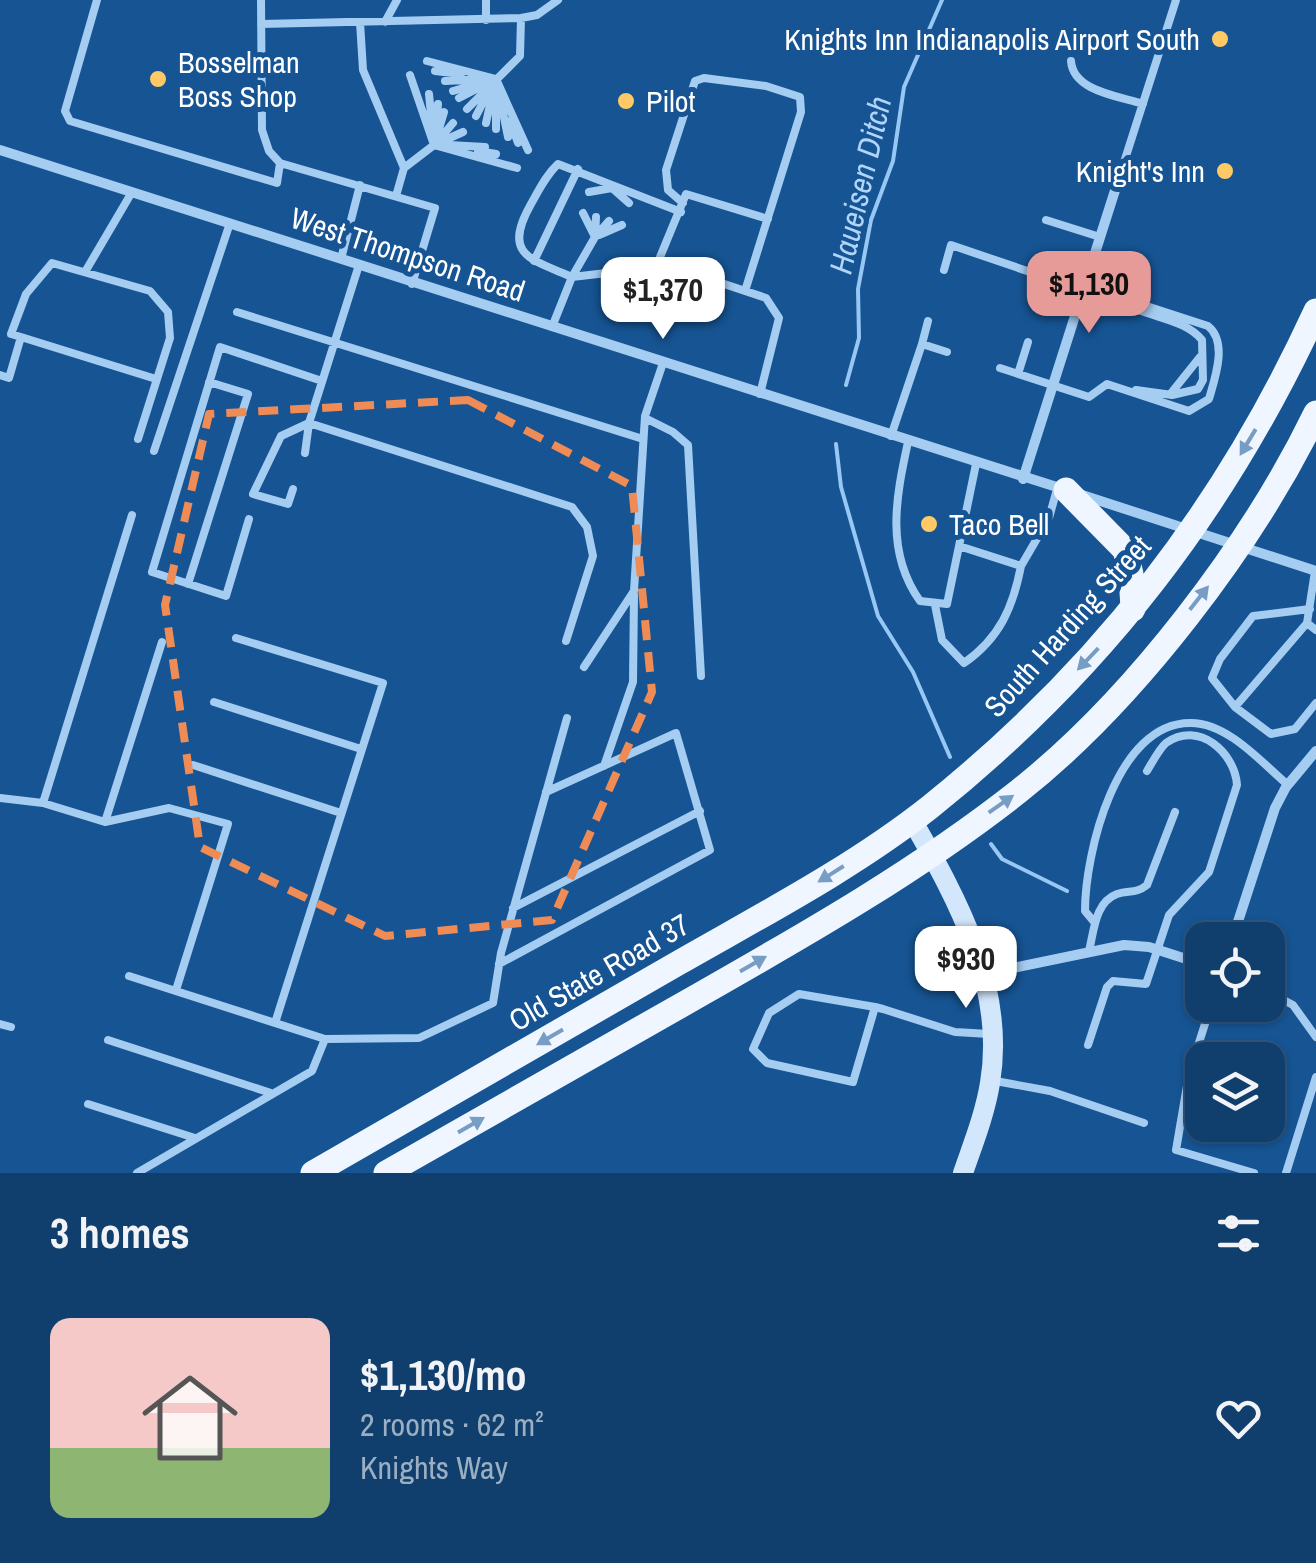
<!DOCTYPE html>
<meta charset="utf-8">
<style>
:root{--surface:#103f6e;--page:#1e4a76;--text:#f1f3f6;--muted:#9cafc2;--line:#305881;--accent:#e69b98}
body{margin:0;font-family:"Archivo Narrow",sans-serif;background:var(--page);color:var(--text);height:100vh;display:flex;flex-direction:column;font-size:38px;white-space:nowrap}
*{box-sizing:border-box;margin:0}
p{font-size:32px;color:var(--muted)}
.icon{flex:none;width:55px;height:55px;fill:none;stroke:currentColor;stroke-width:2;stroke-linecap:round;stroke-linejoin:round}
.map{position:relative;height:1173px;overflow:hidden}
.panel{display:flex;flex-direction:column;background:var(--surface);flex:1}
.panel>*{flex:none}
.fabs{position:absolute;left:1185px;top:922px;display:grid;gap:20px}
.fabs a{display:grid;place-items:center;width:100px;height:100px;border-radius:20px;background:var(--surface);box-shadow:0 2px 8px #0004,0 0 0 2px var(--line);font-size:50px}
.price{position:absolute;translate:-50% -85px;padding:0 22px;border-radius:20px;background:#fff;color:#222;font-size:32px;line-height:65px;filter:drop-shadow(0 2px 5px #0008)}
.price::after{content:'';position:absolute;left:50%;top:60px;width:30px;height:22px;margin-left:-15px;background:inherit;clip-path:polygon(0 0,100% 0,50% 100%)}
.price.on{background:var(--accent);color:#111}
ul{padding:0;list-style:none}
li{display:flex;align-items:center;gap:30px;height:250px;padding:0 50px}
li span{display:grid;place-items:center;flex:none;width:280px;height:200px;border-radius:20px;color:#555}
li>.icon{margin-inline-start:auto}
span .icon{width:120px;height:120px;fill:#fffc;stroke-width:1}
li b{font-size:42px}
h2{display:flex;justify-content:space-between;align-items:center;height:120px;padding:0 50px;font-size:42px}
.map>svg:first-child{display:block}
.lines{fill:none;stroke-linecap:round;stroke-linejoin:round}
.stream{stroke:#97c7f4;stroke-width:4}
.lane{stroke:#a5ccf1;stroke-width:8}
.street{stroke:#a5ccf1;stroke-width:10}
.secondary{stroke:#d3e7fc;stroke-width:20}
.primary{stroke:#eff6ff;stroke-width:25}
.oneway{fill:#789dc4}
.marked{fill:none;stroke:#ef8b55;stroke-width:8;stroke-dasharray:20 12;stroke-linejoin:round}
.poi-dot{fill:#ffca65;stroke:#165493;stroke-width:4}
.labels{text-anchor:middle;dominant-baseline:central;stroke-width:10;stroke-linejoin:round;paint-order:stroke}
.poi-label{font-size:30px;fill:#fff;stroke:#165493;text-anchor:start}
.street-label{font-size:30px;fill:#fff;stroke:#165493}
.water-label{font-size:32px;font-style:italic;fill:#b1d5f8;stroke:#165493}
</style>
<div class="map">
<svg width="1316" height="1173" viewBox="0 0 1316 1173">
<rect width="100%" height="100%" fill="#165493"/>
<g class="lines">
<path class="stream" d="M846,385L859,338L858,289L871,220L893,161L904,87L942,0
M836,444L841,487L878,616L913,672L950,757
M991,844L1002,859L1067,891"/>
<path class="lane" d="M97,0L65,111L70,121L277,183L280,163
M261,0L262,130L269,151L280,163L435,208L412,284
M486,20V0
M360,22L363,70L404,168L396,196
M385,22L397,0
M261,24L521,18L537,15L558,0
M427,61L496,79L528,150
M1071,61C1073,91 1118,96 1143,104
M435,71L461,74
M410,75L434,145L429,94
M445,81L485,79
M496,82V129
M453,91L477,84
M459,98L486,84
M500,98L508,137
M467,109L520,56L521,18
M476,116L491,87
M510,121L518,143
M486,123L493,91
M436,125L438,104
M435,142L444,112
M437,142L453,123
M434,145L463,132
M449,145L485,147
M478,151L496,154
M404,168L434,145L517,168
M1118,181L1176,0
M589,192L612,188L629,203
M683,203L668,190L666,170L695,81L704,78L766,86L800,97L801,112L745,291
M583,213L595,237L572,277C530,259 502,255 531,204C539,190 546,175 558,164L681,212
M596,217L595,237L609,221
M1046,220L1100,237
M599,235L622,225
M341,259L360,185
M534,261L578,169
M658,262L686,194L768,219
M359,265L309,423L572,507L587,527L593,556L566,641
M944,270L951,245L1083,290
M85,272L132,192
M1044,292L1048,278
M1120,300C1144,318 1184,317 1202,340L1203,380L1198,389L1172,395L1136,390
M237,312L643,439
M552,327L572,277L624,271L658,262L766,298L779,318L760,394
M21,337L11,334L26,294L52,263L150,291L168,312L170,338L138,439
M922,344L928,321
M1000,368L1089,397L1107,384L1189,411L1209,399C1215,378 1228,342 1208,326L1085,286
M1018,374L1028,342
M0,375L9,378L21,337L156,379
M1172,392L1200,357
M645,418L673,432L688,445L701,676
M891,436L922,344L947,352
M908,442C896,497 885,552 920,601L947,604L976,464
M154,451L230,223
M293,489L288,504L253,494L281,436L309,423L305,453
M249,519L226,596L152,572L220,347L322,381
M959,546L1021,566L1049,518L1057,489
M1315,571L1307,623L1316,630
M188,584L248,394L209,382
M935,605L942,640L964,663C1000,638 1013,607 1021,566
M1307,623L1235,707L1271,734L1295,729L1316,703
M236,638L383,683L275,1023
M584,667L634,591L645,416L663,363
M214,702L361,749
M1235,707L1212,678L1220,659L1253,616L1310,609
M193,765L341,813
M604,766L633,682L634,595
M0,798L43,803L105,822L162,642
M43,803L132,515
M105,822L169,808L228,824L176,990
M513,908L700,811
M1095,923L1085,911C1085,854 1116,722 1191,723C1228,723 1262,763 1288,785
M1089,951C1094,931 1095,902 1117,894C1129,890 1136,894 1147,885L1175,812
M499,964L710,850L676,733L546,792
M129,976L325,1039L419,1038L493,1003L501,953L567,718
M1268,992L1293,1005L1316,1037
M1211,1005L1189,1074L1176,1150L1254,1173
M875,1007L853,1082L767,1063L753,1049L769,1013L799,994L875,1007L883,1009L955,1032L989,1034
M0,1024L11,1027
M108,1040L271,1093
M1088,1045L1107,987L1113,981L1146,984L1169,915L1209,872L1237,785C1235,753 1199,720 1166,743C1159,749 1152,763 1147,771
M990,1080L1050,1091L1144,1123
M88,1104L195,1138
M137,1173L312,1071L325,1039
M1286,1173L1316,1077"/>
<path class="street" d="M0,150L1063,489
M1023,479L1118,181
M1079,494L1316,571
M1232,940L1275,808L1286,787L1316,751
M984,974L1124,945L1149,947L1202,964"/>
<path class="secondary" d="M912,820C958,900 1006,988 990,1083C985,1114 973,1144 963,1173"/>
<path class="primary" d="M1066,490L1125,550L1131,574L1133,609
M313,1173C436,1103 558,1032 680,962C764,914 854,867 930,807C1101,670 1225,509 1316,311
M386,1173C491,1113 596,1053 701,994C810,932 920,869 1019,791C1134,700 1252,545 1316,413"/>
</g>
<defs><path id="oneway-solid" d="M-6-.8H1V-3.2L6.5 0L1 3.2V.8H-6Z" transform="scale(2.5)"/></defs>
<g class="oneway">
<use href="#oneway-solid" transform="translate(1248 442) rotate(121)"/>
<use href="#oneway-solid" transform="translate(1199 598) rotate(-52)"/>
<use href="#oneway-solid" transform="translate(1088 659) rotate(134)"/>
<use href="#oneway-solid" transform="translate(1001 804) rotate(-35)"/>
<use href="#oneway-solid" transform="translate(831 874) rotate(148)"/>
<use href="#oneway-solid" transform="translate(753 964) rotate(-30)"/>
<use href="#oneway-solid" transform="translate(550 1037) rotate(150)"/>
<use href="#oneway-solid" transform="translate(471 1125) rotate(-30)"/>
</g>
<path class="marked" d="M468,400L632,486L652,692L552,920L385,936L200,847L165,605L209,414Z"/>
<g class="poi-dot">
<circle cx="1220" cy="39" r="10"/>
<circle cx="158" cy="79" r="10"/>
<circle cx="626" cy="101" r="10"/>
<circle cx="1225" cy="171" r="10"/>
<circle cx="929" cy="524" r="10"/>
</g>
<g class="labels">
<g class="poi-label">
<text x="1200" y="39" text-anchor="end">Knights Inn Indianapolis Airport South</text>
<text x="178" y="62">Bosselman<tspan x="178" dy="34">Boss Shop</tspan></text>
<text x="646" y="101">Pilot</text>
<text x="1205" y="171" text-anchor="end">Knight's Inn</text>
<text x="949" y="524">Taco Bell</text>
</g>
<g class="street-label">
<text transform="translate(408 254) rotate(18)">West Thompson Road</text>
<text transform="translate(1067 626) rotate(-48)">South Harding Street</text>
<text transform="translate(599 972) rotate(-30)">Old State Road 37</text>
</g>
<g class="water-label">
<text transform="translate(860 185) rotate(-77)">Haueisen Ditch</text>
</g>
</g>
</svg>
<div class="fabs">
<a><svg class="icon" aria-label="locate" viewBox="0 0 24 24"><circle cx="12" cy="12" r="6"/><path d="M12 2v4M12 18v4M2 12h4M18 12h4"/></svg></a>
<a><svg class="icon" aria-label="layers" viewBox="0 0 24 24"><path d="M12 4l9 5-9 5-9-5zM3 14l9 5 9-5"/></svg></a>
</div>
<b class="price on" style="left:1089px;top:336px">$1,130</b>
<b class="price" style="left:663px;top:342px">$1,370</b>
<b class="price" style="left:966px;top:1011px">$930</b>
</div>
<section class="panel">
<h2>3 homes<svg class="icon" aria-label="filters" viewBox="0 0 24 24"><path d="M4 7h16M4 17h16"/><circle cx="9" cy="7" r="2"/><circle cx="15" cy="17" r="2"/></svg></h2>
<ul>
<li><span style="background:linear-gradient(#f6c9c9 65%,#8fb573 0)"><svg class="icon" aria-label="home" viewBox="0 0 24 24"><path d="M3 11l9-7 9 7M6 9v11h12V9"/></svg></span><div><b>$1,130/mo</b><p>2 rooms · 62 m²</p><p>Knights Way</p></div><svg class="icon" aria-label="heart" viewBox="0 0 24 24"><path d="M12 20l-8-8c-3-5 5-10 8-4 3-6 11-1 8 4z"/></svg></li>
</ul>
</section>
